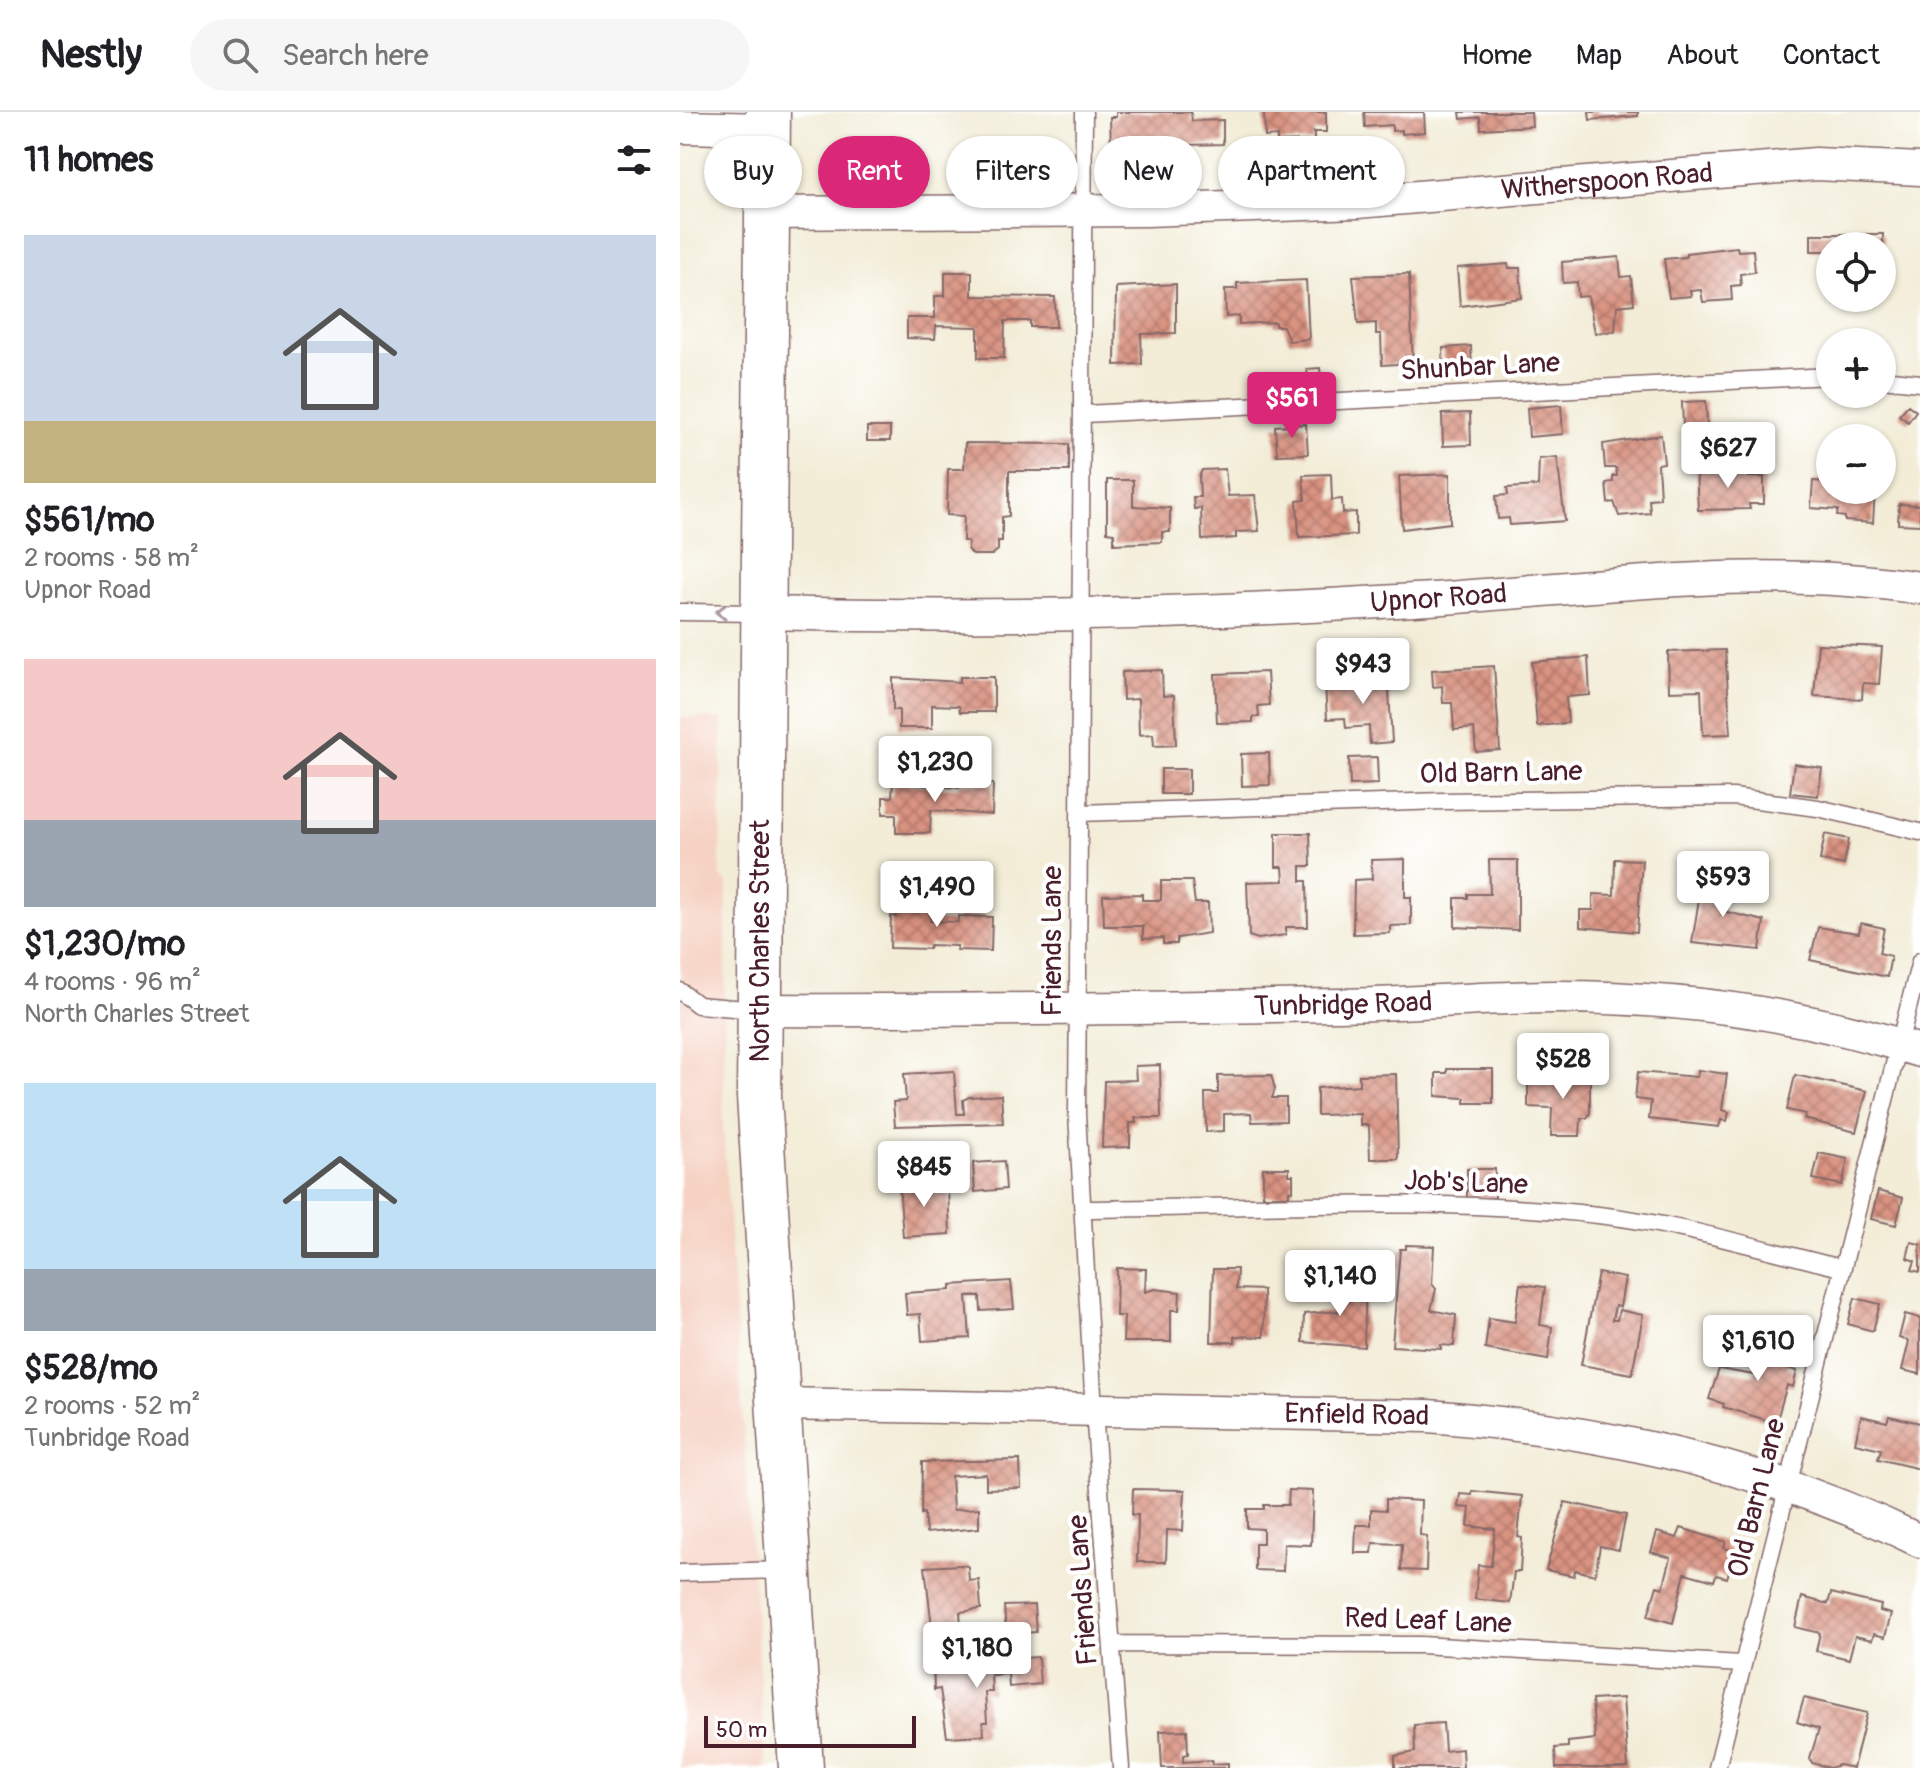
<!DOCTYPE html>
<meta charset="utf-8">
<style>
:root{--surface:#fff;--page:#f6f6f6;--text:#202124;--muted:#757577;--line:#e0e0e0;--accent:#db2777}
body{margin:0;font-family:Pangolin,sans-serif;background:var(--page);color:var(--text);height:100vh;display:flex;flex-direction:column;font-size:30px;white-space:nowrap}
*{box-sizing:border-box;margin:0}
p{font-size:26px;color:var(--muted)}
.icon{flex:none;width:44px;height:44px;fill:none;stroke:currentColor;stroke-width:2;stroke-linecap:round;stroke-linejoin:round}
.map{position:relative;flex:1;overflow:hidden}
.drawer{display:flex;flex-direction:column;background:var(--surface);width:680px}
.drawer>*{flex:none}
.top-card{position:absolute;left:24px;top:24px;width:760px;height:72px;display:flex;gap:16px}
.tools{position:absolute;left:1136px;top:120px;display:grid;gap:16px}
.tools a{display:grid;place-items:center;width:80px;height:80px;border-radius:50%;background:var(--surface);box-shadow:0 2px 6px #0004;font-size:40px}
.scale{position:absolute;left:24px;bottom:20px;width:212px;box-sizing:border-box;padding-left:8px;border:4px solid #4a1f2b;border-top:0;font-size:22px;line-height:28px;white-space:nowrap;color:#4a1f2b;-webkit-text-stroke:6px #fff;paint-order:stroke}
.price{position:absolute;translate:-50% -68px;padding:0 18px;border-radius:8px;background:#fff;color:#222;font-size:26px;line-height:52px;filter:drop-shadow(0 2px 4px #0008)}
.price::after{content:'';position:absolute;left:50%;top:48px;width:24px;height:18px;margin-left:-12px;background:inherit;clip-path:polygon(0 0,100% 0,50% 100%)}
.price.current{background:var(--accent);color:#fff}
ul{padding:0;list-style:none}
li{display:grid;align-content:center;gap:16px;height:424px;padding:0 24px}
li span{display:grid;place-items:center;height:248px;border-radius:0px;color:#555}
li>.icon{margin-inline-start:auto}
span .icon{width:144px;height:144px;fill:#fffc;stroke-width:1}
li b{font-size:34px}
h2{display:flex;justify-content:space-between;align-items:center;height:96px;padding:0 24px;font-size:34px}
.chip{padding:0 28px;border-radius:36px;background:var(--surface);box-shadow:0 2px 6px #0004;font-size:28px;line-height:72px}
.chip.current{background:var(--accent);color:#fff}
header{display:flex;align-items:center;gap:48px;box-sizing:border-box;height:112px;padding:0 40px;background:var(--surface);border-bottom:2px solid var(--line)}
header strong{font-size:38px}
nav{display:flex;gap:44px;margin-inline-start:auto;font-size:28px}
.search{width:560px;height:72px;background:var(--page);display:flex;align-items:center;gap:20px;box-sizing:border-box;padding:0 28px;border-radius:44px;color:var(--muted);font-size:30px}
main{display:flex;flex:1;min-height:0}
.map>svg:first-child{display:block}
.built{fill:#f6d2c3}
.building{fill:url(#building-cross-hatch)}
.lines{fill:none;stroke-linecap:round;stroke-linejoin:round}
.lane-casing{stroke:#856768;stroke-width:19}
.street-casing{stroke:#856768;stroke-width:35}
.primary-casing{stroke:#856768;stroke-width:47}
.lane{stroke:#fff;stroke-width:16}
.street{stroke:#fff;stroke-width:32}
.primary{stroke:#fff;stroke-width:44}
.oneway{stroke:#ae9aa0}
.labels{text-anchor:middle;dominant-baseline:central;stroke-width:8;stroke-linejoin:round;paint-order:stroke}
.street-label{font-size:28px;fill:#4a1f2b;stroke:#fff}
</style>
<header>
<strong>Nestly</strong>
<div class="search"><svg class="icon" aria-label="search" viewBox="0 0 24 24"><circle cx="10" cy="10" r="6"/><path d="M15 15l6 6"/></svg>Search here</div>
<nav><a>Home</a><a>Map</a><a>About</a><a>Contact</a></nav>
</header>
<main>
<section class="drawer">
<h2>11 homes<svg class="icon" aria-label="filters" viewBox="0 0 24 24"><path d="M4 7h16M4 17h16"/><circle cx="9" cy="7" r="2"/><circle cx="15" cy="17" r="2"/></svg></h2>
<ul>
<li><span style="background:linear-gradient(#c9d6e8 75%,#c2b280 0)"><svg class="icon" aria-label="home" viewBox="0 0 24 24"><path d="M3 11l9-7 9 7M6 9v11h12V9"/></svg></span><div><b>$561/mo</b><p>2 rooms · 58 m²</p><p>Upnor Road</p></div></li>
<li><span style="background:linear-gradient(#f6c9c9 65%,#9aa5b1 0)"><svg class="icon" aria-label="home" viewBox="0 0 24 24"><path d="M3 11l9-7 9 7M6 9v11h12V9"/></svg></span><div><b>$1,230/mo</b><p>4 rooms · 96 m²</p><p>North Charles Street</p></div></li>
<li><span style="background:linear-gradient(#bfe0f5 75%,#9aa5b1 0)"><svg class="icon" aria-label="home" viewBox="0 0 24 24"><path d="M3 11l9-7 9 7M6 9v11h12V9"/></svg></span><div><b>$528/mo</b><p>2 rooms · 52 m²</p><p>Tunbridge Road</p></div></li>
</ul>
</section>
<div class="map">
<svg width="1240" height="1656" viewBox="0 0 1240 1656">
<defs>
<pattern id="building-cross-hatch" width="8" height="8" patternUnits="userSpaceOnUse" patternTransform="scale(2)"><rect width="8" height="8" fill="#d99381"/><path d="M0 0l8 8M0 8l8-8" fill="none" stroke="#b2776a"/></pattern>
</defs>
<rect width="100%" height="100%" fill="#fff"/>
<filter id="ink" filterUnits="userSpaceOnUse"><feTurbulence type="fractalNoise" baseFrequency=".0125" numOctaves="2"/><feDisplacementMap in="SourceGraphic" scale="16" xChannelSelector="R" yChannelSelector="G"/><feConvolveMatrix kernelMatrix="1 2 1 2 8 2 1 2 1" color-interpolation-filters="sRGB"/></filter>
<filter id="wash" filterUnits="userSpaceOnUse"><feTurbulence type="fractalNoise" baseFrequency=".006" numOctaves="4" result="noise"/><feDisplacementMap in="SourceGraphic" scale="32" xChannelSelector="R" yChannelSelector="G"/><feGaussianBlur stdDeviation="1.8" result="paint"/><feColorMatrix in="noise" values="0 0 0 0 0 0 0 0 0 0 0 0 0 0 0 0 0 1.4 0 .05"/><feComposite in="paint" operator="in"/></filter>
<g filter="url(#wash)">
<rect width="100%" height="100%" fill="#f3edd8"/>
<path class="built" d="M0,605L42,607L40,763L47,771L43,1015L86,1656H0Z"/>
<g id="blocks">
<path class="building" d="M436,0H511L512,9L543,8V32L431,35L430,5H436Z
M584,0H646V20H634V29L597,30V24L585,25Z
M684,0H744L745,20L722,22V18L712,19V13L685,15Z
M780,0H851L852,14L801,17L800,5L781,7Z
M909,0H958V4L910,8Z
M1131,122H1203V134H1150V139H1131Z
M1057,135L1058,139L1073,138L1075,160L1060,162L1061,173L1051,174L1052,188L1023,190L1021,178L1010,179L1011,184L989,186L984,147L1006,145V141Z
M939,145L941,165L951,164L954,192L937,194L935,219L915,221L908,184L898,185L897,170L883,171L882,150Z
M828,152L829,156H840L842,186L780,194L777,156Z
M265,160H292V184L375,185L376,215H350V209H325L324,246H298V215L256,214L255,227L227,226V206H255V184H265Z
M729,162L733,251L702,253L701,222H696V211L678,212L673,164Z
M626,168L629,227L609,229L603,214H595V210L559,212V204L546,205L545,177H557V171Z
M496,172V221L461,222L462,252L435,253L436,175Z
M791,234L792,263L764,265L763,236Z
M640,256L642,274L629,275L627,257Z
M1026,289L1027,314H1003L1002,290Z
M881,293L883,322L849,325L847,296Z
M1228,293L1236,299L1228,310L1219,303Z
M790,301L791,333L763,334L762,302Z
M626,312L628,342L597,343L595,314Z
M187,315H210V329H187Z
M981,323L984,351L978,352L980,386L969,387L970,401L939,404L934,390L928,391L926,371L933,370V364H937L936,356H925L923,332Z
M285,331L389,332V359H329V404L322,405V429H318V438L312,443H293L288,438V429H283L284,404L267,403L268,357H284Z
M877,345L885,409L830,413L829,406L818,407L816,384L828,383L827,376L858,374L859,347Z
M1040,355V361L1069,360V365H1084V392H1069L1070,397L1018,398L1016,356Z
M545,357L548,384L575,383L579,419L556,420V426L522,428L521,396L514,397L513,385H520L519,365L522,358Z
M651,362L652,388L662,387L663,401L676,400V423L619,425L617,389L625,388L623,363Z
M770,362V411L722,417L719,364Z
M427,368H453V394L490,396V420H482V430L434,432V421L427,420Z
M1133,369L1150,370V378H1195L1193,411L1165,409V405L1157,404L1158,398L1131,396Z
M1219,392L1240,393V413L1218,412Z
M1138,532L1202,535L1199,572L1183,571L1182,587L1134,584Z
M1045,538L1051,622L1023,623L1021,578L989,579L988,540Z
M908,545L910,583L886,585L888,611L857,614L852,550Z
M814,554L820,638L796,640L794,616L774,618L772,591H763L762,574L753,575L752,558Z
M482,558L483,584L494,583L496,633L474,634L473,622L459,623L458,587L443,588L442,560Z
M587,560L589,593L578,594L579,605H573V610L537,611L535,562Z
M708,562L712,630L690,632L689,614L666,616L665,606L647,607L645,572L685,570V563Z
M280,565H314V600H280L279,594L252,593V616H219V598H213V566L280,570Z
M589,641L590,673L562,674L561,642Z
M697,645L698,672L670,673L669,646Z
M1114,652L1142,656L1138,684L1110,681Z
M481,657H509V682H481Z
M213,671L279,676V671L313,672L312,703L251,698L250,721H216V702H203V685H212Z
M596,721H630L631,754H621V769H627L628,815H606V823L578,827L569,824L567,770L604,769L603,755H596Z
M1145,722L1169,727L1164,753L1140,748Z
M725,747V785H731V813L710,814V821L673,822L674,768L692,767L691,748Z
M935,747L962,748L957,820L900,815V798H913V782L934,783Z
M809,748H838V818L775,815V786H788V782H810Z
M1023,761L1048,764L1043,799L1084,809L1080,838L1012,831Z
M481,769H512L515,791H528L529,821L497,826V832H483V826L463,827V814H424L423,783L462,782V788H481Z
M216,786L251,787L250,809L278,810V804L312,805L311,839L277,838V834L250,833L249,837L210,836L211,804L216,805Z
M1181,811L1204,816L1199,841L1211,844L1207,865L1130,848L1138,815L1179,821Z
M480,953L481,1006H455L456,1011H450V1035L422,1036L424,969L456,968L455,954Z
M767,957H813V991H785V986L756,984V961H767Z
M885,958H910V1001L907,1006H901L900,1024H871L872,996L848,995V968H885Z
M1018,958L1047,962L1042,998L1049,1000L1047,1009L1041,1008L1039,1015L969,1007L971,989L955,987L958,960L1017,965Z
M274,959L277,1002H284L283,988L289,985L321,983L323,1011L215,1014L213,990L226,989L224,962Z
M716,962L718,1047H690L689,1013H680V1002L637,1003V976L679,973V963Z
M591,963L595,977L592,986H606V1009L572,1010L571,1001L544,1002V1019L526,1020L525,981H538V964Z
M1115,963L1187,979L1176,1020L1124,1007L1126,1002L1107,998Z
M1139,1041L1168,1047L1162,1073L1133,1067Z
M324,1049L326,1077L295,1080L293,1051Z
M583,1056H609V1063H613V1079H609V1084H583Z
M787,1057H815V1086H787Z
M257,1069L258,1079L268,1078L270,1122L223,1125L219,1071Z
M1198,1079L1223,1086L1216,1113L1191,1107Z
M1231,1130L1240,1132V1160L1232,1158L1235,1149L1227,1146Z
M726,1133L754,1134L752,1172L756,1177L751,1198L776,1203L774,1234L761,1233V1237L712,1234L720,1137H726Z
M437,1156L466,1157L465,1180L475,1177L500,1180L499,1198H491V1230H443L444,1204H436Z
M533,1157H557L556,1177L583,1178L584,1225L555,1224V1230H531Z
M918,1161L945,1166L940,1195L935,1194L932,1208H937L939,1198L963,1203L952,1262L901,1253Z
M660,1166L686,1167L684,1235L623,1230L624,1202L659,1199Z
M331,1169L334,1197L301,1199L300,1184H287L290,1226L242,1229L240,1202L227,1203L225,1181L271,1178V1173Z
M840,1172L865,1175L860,1213L872,1215L868,1248L805,1237L809,1206L835,1210Z
M1175,1186L1200,1192L1193,1219L1168,1212Z
M1225,1202L1240,1206V1262L1222,1258L1229,1229L1219,1226Z
M1087,1223L1114,1231L1107,1256L1117,1259L1113,1275L1107,1273L1096,1311L1043,1295L1044,1292L1029,1287L1039,1257L1074,1263Z
M1181,1304L1207,1310L1209,1304L1240,1311V1357L1198,1347L1201,1337L1175,1331Z
M340,1348L341,1376L306,1377V1362L271,1364L273,1398L299,1396V1416L246,1421L244,1401L241,1402L242,1350Z
M453,1377L505,1378L503,1419L487,1418L486,1450H457L458,1403H452Z
M609,1378L633,1379L631,1433L604,1432L603,1459L575,1458V1431H583V1417L567,1416V1397H584V1393H608Z
M792,1379L842,1384L838,1425L842,1426L840,1460H834L830,1491L795,1487L798,1453L811,1454L815,1417L788,1414L790,1396L778,1395L780,1382L792,1383Z
M706,1387L741,1389L740,1423L747,1424L746,1459L721,1458L722,1432L693,1431L692,1441H675L676,1413H691V1397L706,1398Z
M885,1390L946,1403L939,1438L920,1434L915,1463L895,1458L894,1464L866,1458Z
M1001,1416L1046,1430L1044,1436L1055,1439L1047,1466L1036,1463L1034,1469L1005,1461L993,1511L968,1504L977,1474L983,1476L991,1446L971,1440L977,1420L997,1426Z
M281,1453L288,1454L289,1469L299,1468L301,1497L280,1500L281,1513L252,1515L245,1455Z
M1151,1481L1201,1493L1200,1499L1211,1502L1205,1525L1194,1522L1192,1528L1175,1524L1169,1547L1136,1539L1140,1521L1115,1515L1122,1485L1148,1492Z
M354,1493L356,1520L326,1522L324,1494Z
M358,1545L360,1572L329,1575L328,1562L311,1563L312,1580H305L307,1610H303L304,1623L267,1625L260,1577L254,1578L253,1552Z
M943,1586L948,1656H876L875,1636L888,1635V1630L915,1627L912,1588Z
M1124,1586L1187,1601L1173,1656L1159,1653L1150,1656L1132,1651L1130,1646L1139,1617L1117,1610Z
M763,1611L765,1639L782,1637L783,1656H715V1644L735,1640L734,1613Z
M507,1618L508,1642L503,1643V1650L532,1648V1652L548,1651V1656H482L480,1619Z"/>
</g>
</g>
<g filter="url(#ink)">
<use href="#blocks" fill-opacity="0" stroke="#856768" stroke-width="2"/>
<g class="lines">
<defs>
<path id="lane" d="M404,0L397,1002L414,1299L441,1656
M1202,267L1240,271
M404,302L1150,264
M0,500L81,501
M399,701L763,689L1053,685L1138,696L1240,720
M0,879L18,893L77,898
M403,1097C570,1096 753,1084 918,1103C1000,1112 1081,1137 1161,1156
M0,1461L106,1458
M433,1532L741,1533L1061,1552
M1037,1656L1240,849"/>
<g id="street">
<path d="M0,15L88,17"/>
<path id="s1" d="M86,101L467,98L677,90L1136,52L1240,57"/>
<path id="s2" d="M83,501C300,507 518,502 734,488C902,478 1072,450 1240,476"/>
<path id="s3" d="M79,898C272,899 466,896 659,893C732,892 804,885 876,885C998,885 1124,902 1240,939"/>
<path id="s4" d="M97,1292L748,1304C919,1317 1085,1353 1240,1429"/>
</g>
<path id="primary" d="M88,0L79,984L121,1656"/>
</defs>
<use href="#lane" class="lane-casing"/>
<use href="#street" class="street-casing"/>
<use href="#primary" class="primary-casing"/>
<use href="#lane" class="lane"/>
<use href="#street" class="street"/>
<use href="#primary" class="primary"/>
</g>
<defs><path id="oneway-chevron" d="M-2-3.5L2.5 0L-2 3.5" fill="none" stroke-width="1.6" stroke-linecap="round" stroke-linejoin="round" transform="scale(2)"/></defs>
<use class="oneway" href="#oneway-chevron" transform="translate(41 500) rotate(-179)"/>
</g>
<g class="labels">
<g class="street-label">
<text stroke="none"><textPath href="#s1" startOffset="842">Witherspoon Road</textPath></text>
<text transform="translate(800 255) rotate(-3)">Shunbar Lane</text>
<text stroke="none"><textPath href="#s2" startOffset="676">Upnor Road</textPath></text>
<text transform="translate(821 661) rotate(-1)">Old Barn Lane</text>
<text transform="translate(80 829) rotate(-90)">North Charles Street</text>
<text transform="translate(372 829) rotate(-90)">Friends Lane</text>
<text stroke="none"><textPath href="#s3" startOffset="584">Tunbridge Road</textPath></text>
<text transform="translate(786 1071) rotate(2)">Job's Lane</text>
<text stroke="none"><textPath href="#s4" startOffset="580">Enfield Road</textPath></text>
<text transform="translate(1077 1386) rotate(-76)">Old Barn Lane</text>
<text transform="translate(403 1478) rotate(-94)">Friends Lane</text>
<text transform="translate(748 1509) rotate(2)">Red Leaf Lane</text>
</g>
</g>
</svg>
<div class="tools">
<a><svg class="icon" aria-label="locate" viewBox="0 0 24 24"><circle cx="12" cy="12" r="6"/><path d="M12 2v4M12 18v4M2 12h4M18 12h4"/></svg></a>
<a>+</a>
<a>−</a>
</div>
<div class="scale">50 m</div>
<b class="price current" style="left:612px;top:328px">$561</b>
<b class="price" style="left:1048px;top:378px">$627</b>
<b class="price" style="left:683px;top:594px">$943</b>
<b class="price" style="left:255px;top:692px">$1,230</b>
<b class="price" style="left:1043px;top:807px">$593</b>
<b class="price" style="left:257px;top:817px">$1,490</b>
<b class="price" style="left:883px;top:989px">$528</b>
<b class="price" style="left:244px;top:1097px">$845</b>
<b class="price" style="left:660px;top:1206px">$1,140</b>
<b class="price" style="left:1078px;top:1271px">$1,610</b>
<b class="price" style="left:297px;top:1578px">$1,180</b>
<div class="top-card">
<a class="chip">Buy</a>
<a class="chip current">Rent</a>
<a class="chip">Filters</a>
<a class="chip">New</a>
<a class="chip">Apartment</a>
</div>
</div>
</main>
